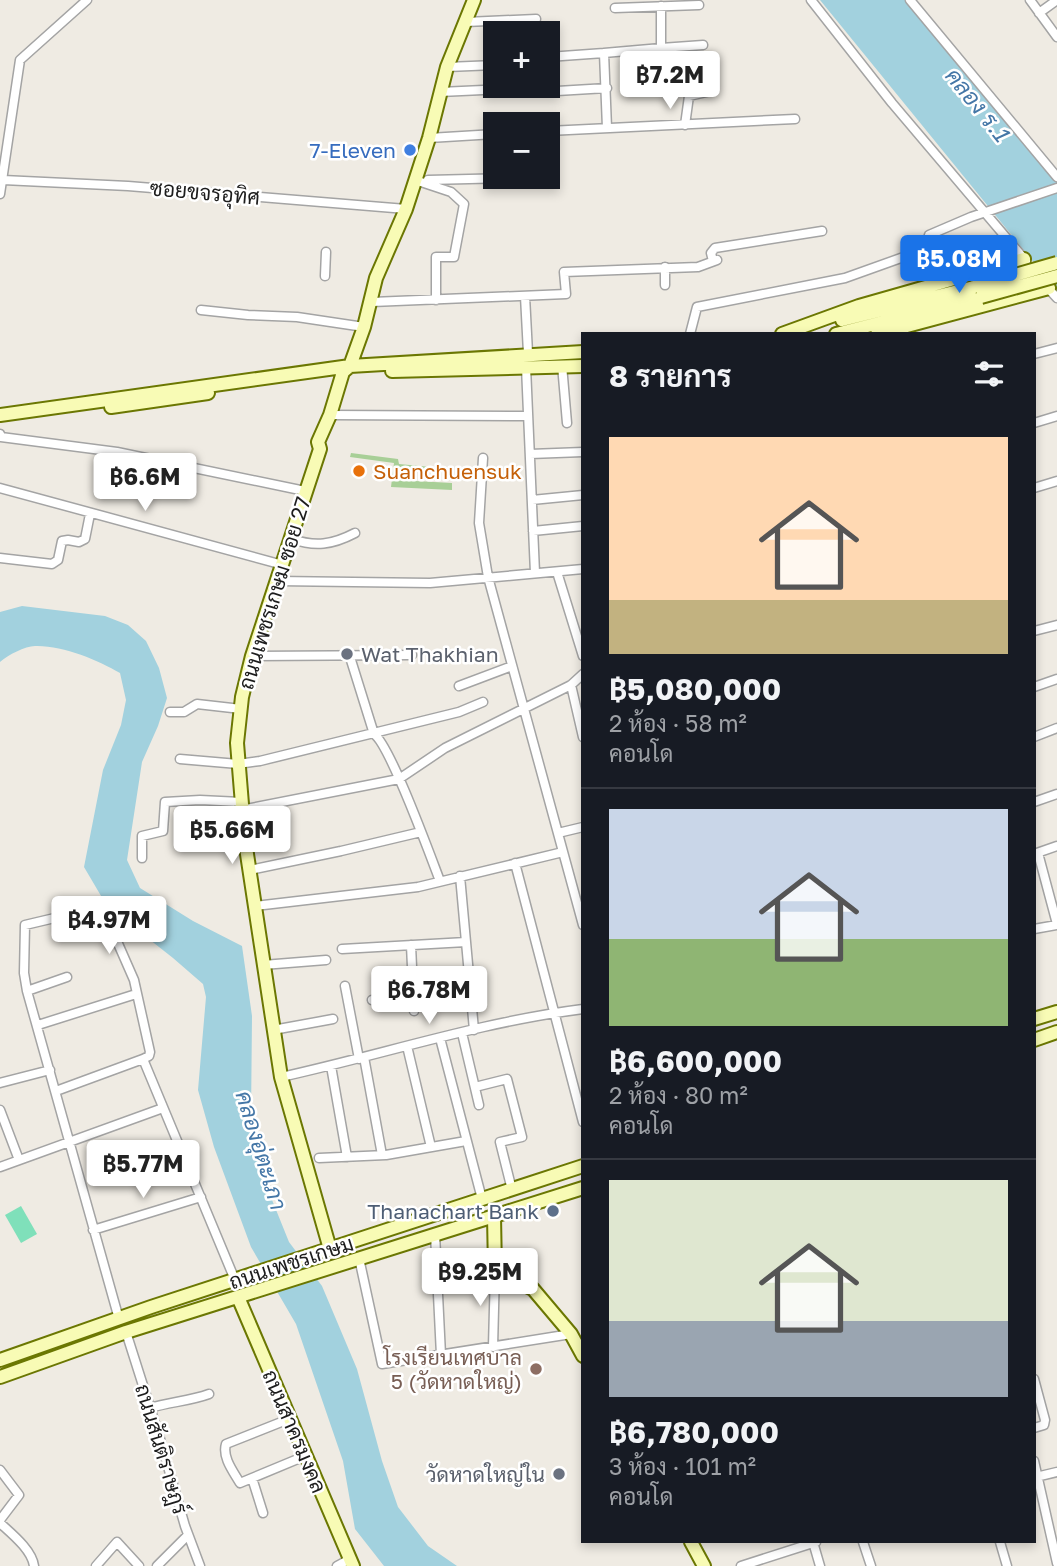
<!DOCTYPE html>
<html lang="th">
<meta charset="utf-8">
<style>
:root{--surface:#171b24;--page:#20242c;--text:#f1f3f6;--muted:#9ea1a6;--line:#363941;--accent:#1a73e8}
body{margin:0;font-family:"Golos Text",Sarabun,sans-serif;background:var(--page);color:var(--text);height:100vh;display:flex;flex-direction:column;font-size:26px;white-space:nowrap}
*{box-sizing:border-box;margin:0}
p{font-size:23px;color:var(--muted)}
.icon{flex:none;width:38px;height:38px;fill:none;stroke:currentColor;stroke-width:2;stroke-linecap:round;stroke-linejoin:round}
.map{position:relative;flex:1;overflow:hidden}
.sheet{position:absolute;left:581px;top:332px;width:455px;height:1211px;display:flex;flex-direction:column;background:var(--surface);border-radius:0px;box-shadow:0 4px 10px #0003}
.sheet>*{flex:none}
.controls{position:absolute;left:483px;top:21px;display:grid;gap:14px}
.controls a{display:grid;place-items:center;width:77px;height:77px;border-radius:0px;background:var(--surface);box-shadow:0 4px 10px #0003;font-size:35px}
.price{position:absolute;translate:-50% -60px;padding:0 16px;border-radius:7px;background:#fff;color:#222;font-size:23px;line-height:46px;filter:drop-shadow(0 2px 4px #0008)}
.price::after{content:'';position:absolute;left:50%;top:42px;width:21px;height:16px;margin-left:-10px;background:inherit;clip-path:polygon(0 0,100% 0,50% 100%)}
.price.active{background:var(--accent);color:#fff}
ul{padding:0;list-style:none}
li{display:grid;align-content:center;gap:14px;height:371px;padding:0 28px}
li+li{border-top:2px solid var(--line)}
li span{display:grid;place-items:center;height:217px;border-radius:0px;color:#555}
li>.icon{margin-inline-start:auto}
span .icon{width:126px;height:126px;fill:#fffc;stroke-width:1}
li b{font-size:30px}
h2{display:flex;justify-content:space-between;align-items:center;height:84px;padding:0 28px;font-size:30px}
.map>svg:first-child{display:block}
.forest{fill:#a8cf97}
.pitch{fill:#7fe0ba}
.water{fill:#a2d1de}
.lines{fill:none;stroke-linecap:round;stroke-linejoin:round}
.street-casing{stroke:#a4a4a4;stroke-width:11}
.secondary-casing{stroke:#6b7702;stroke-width:16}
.street{stroke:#fff;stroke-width:8}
.secondary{stroke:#f8fbb5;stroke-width:12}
.secondary-bridge-casing{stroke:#6b7702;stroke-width:16;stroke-linecap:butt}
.secondary-bridge{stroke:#f8fbb5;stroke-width:12}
.shop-dot{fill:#3f7fe0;stroke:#fff;stroke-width:2.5}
.food-dot{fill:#e8710a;stroke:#fff;stroke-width:2.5}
.worship-dot{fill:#6b7280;stroke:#fff;stroke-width:2.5}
.service-dot{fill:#5c6f8a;stroke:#fff;stroke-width:2.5}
.education-dot{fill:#8d6e63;stroke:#fff;stroke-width:2.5}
.labels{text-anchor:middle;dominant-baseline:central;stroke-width:5;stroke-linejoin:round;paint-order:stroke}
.shop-label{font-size:21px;fill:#366cbe;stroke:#fff;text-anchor:end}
.street-label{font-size:21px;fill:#1d1d1d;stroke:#fff}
.food-label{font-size:21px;fill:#c56008;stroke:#fff;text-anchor:start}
.worship-label{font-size:21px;fill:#5b616d;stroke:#fff;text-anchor:start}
.service-label{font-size:21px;fill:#4e5e75;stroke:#fff;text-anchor:end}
.education-label{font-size:21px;fill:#785e54;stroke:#fff;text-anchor:end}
.water-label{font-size:23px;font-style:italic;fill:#4577a7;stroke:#fff}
</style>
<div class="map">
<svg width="1057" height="1566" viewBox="0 0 1057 1566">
<rect width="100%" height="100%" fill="#efebe3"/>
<path class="forest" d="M351,453L398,459L399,464L431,467V470L398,467L397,480L452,483V490L391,487L394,463L350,457Z"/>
<path class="pitch" d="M21,1206L37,1234L21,1243L5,1215Z"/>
<path class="water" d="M820,0H911L1057,179V291Z
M22,606L105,616L128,625L146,641L159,668L167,698L158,726L142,762L127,860L140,888L193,921L242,946L252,1016L251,1117L264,1180L289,1242L322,1286L357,1369L382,1461L398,1507L428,1546L457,1566H384L355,1529L343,1461L296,1324L251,1247L214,1147L198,1090L206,997L203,984L173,958L145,936L117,923L84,867L103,770L121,725L126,700L120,673C98,660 62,645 35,646C25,646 8,655 0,662V612Z"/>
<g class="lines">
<defs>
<path id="street" d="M811,0L892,103L1026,261
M910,0L1057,177
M1030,0L1057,37
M615,8L699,5
M1039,13L1057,0
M466,22L536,19
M661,48L703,45
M548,57L604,53
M447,67L495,65
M440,92L547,87L557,91L607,88
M685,125L689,96L711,91
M607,128L604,53L661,48V6
M548,131L795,119
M429,138L495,134
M3,180L128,186L406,209
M428,180L554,177
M418,181L451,192L464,204L454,257H436V300
M0,194L20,60L87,0
M713,261L711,253L715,248L822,231
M325,276L326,252
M936,284L926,249L929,235L971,217L1057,188
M665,285V267
M1045,285L1057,298
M525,296L528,353
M372,302L566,294L564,272L698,267L717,260
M201,310L248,315L297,317L364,327
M690,334L697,307L845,278L926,249
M1034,354L1057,348
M562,365L567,423
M526,367L535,573
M330,415L528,416
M1034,423L1057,416
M0,434L1,437L117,452L305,491
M530,454L583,452
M483,458L479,523L488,577L583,925
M0,488L283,565
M1034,488L1057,481
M532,500L583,495
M533,531L583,526
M292,539C315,547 332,545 355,533
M0,558L52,564L58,560L62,541L68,540L79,542L85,539L90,514
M557,572L583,656
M277,581L430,583L583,569
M1034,631L1057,625
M252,656L412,655
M350,657L374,734C390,745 430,855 440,881
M571,685L583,737
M459,686L512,666
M1034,687L1057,679
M170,712H184L197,704L241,709
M1034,737L1057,728
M180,759L238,764L260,761L459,712L483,702
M1034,802L1057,794
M241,810L399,779L445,748L571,685L583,674
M214,826L243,824
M558,833L583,827
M1038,853L1057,924
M1034,854L1057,846
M142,858V836L163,831L165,802L200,800L241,802
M515,863L583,1122
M250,870L341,851L421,832
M460,876L474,1030
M255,906L418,887L563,852
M80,912L25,925L24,973L27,991L119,1319
M109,923L134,980L150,1052L149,1056L143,1059
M1034,929L1057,925
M411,945L414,1011
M342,949L466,942
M263,965L326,960
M345,986L359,1059
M27,991L67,977
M372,1000L413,994
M38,1025L136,994
M273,1030L333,1019
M462,1033L479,1105
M440,1038L482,1199
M407,1046L431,1147
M364,1057L382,1155
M331,1066L347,1157
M281,1077C381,1055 480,1022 583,1009
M0,1083L50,1070
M475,1087L507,1079L522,1137L500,1142L512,1190
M56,1091L143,1059L235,1280
M0,1110L19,1160
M319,1158L386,1155L466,1141
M0,1167L163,1108
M93,1230L201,1197
M435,1234L441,1355
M359,1258L382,1364L571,1334
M126,1332L160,1439L185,1526L200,1566
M493,1347L495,1270
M1034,1379L1045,1420L1044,1425L1034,1428
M150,1408C170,1402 190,1401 209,1394
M289,1419L226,1444C222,1457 233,1471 240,1483L305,1456
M1034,1461L1057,1563
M0,1470L19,1495L0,1520
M1036,1477L1057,1472
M252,1478L263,1513
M0,1523C12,1534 32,1550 34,1566
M813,1542L820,1566
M863,1542L871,1566
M1000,1542L1007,1566
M96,1566L117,1542L139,1566
M157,1566L188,1535
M337,1566L350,1559
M741,1566L816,1542"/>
<path id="secondary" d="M842,320L974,287
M782,334L859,306L1024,259
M836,334L981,297
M877,334L1049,288
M392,371L583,366
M111,407L208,393
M0,415L350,366L583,352
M1034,1019L1057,1012
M1034,1040L1057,1032
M494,1216L495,1270L533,1289L571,1334L583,1356
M330,1249L281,1077L245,841L237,743L242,697L252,656L320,449L318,442L330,415L343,372L350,366L364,327L376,278L406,209L429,138L447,67L474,0
M238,1297L353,1566
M0,1360L151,1307L583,1166
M0,1377L126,1332L583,1188
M691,1542L704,1566"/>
</defs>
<use href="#street" class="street-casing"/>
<use href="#secondary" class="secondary-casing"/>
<use href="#street" class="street"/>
<use href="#secondary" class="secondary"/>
<defs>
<path id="secondary-bridge" d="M974,287L1057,263
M981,297L1057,276"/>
</defs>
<use href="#secondary-bridge" class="secondary-bridge-casing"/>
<use href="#secondary-bridge" class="secondary-bridge"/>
</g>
<circle class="shop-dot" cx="410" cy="150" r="7"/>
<circle class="food-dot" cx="359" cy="471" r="7"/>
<g class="worship-dot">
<circle cx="347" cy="654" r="7"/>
<circle cx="559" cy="1474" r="7"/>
</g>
<circle class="service-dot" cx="553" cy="1211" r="7"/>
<circle class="education-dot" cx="536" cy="1369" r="7"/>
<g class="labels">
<g class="shop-label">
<text x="396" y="150">7-Eleven</text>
</g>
<g class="street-label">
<text transform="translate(205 192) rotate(5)">ซอยขจรอุทิศ</text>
<text transform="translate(274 593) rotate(-73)">ถนนเพชรเกษม ซอย 27</text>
<text transform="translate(291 1262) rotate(-18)">ถนนเพชรเกษม</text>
<text transform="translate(295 1431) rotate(67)">ถนนสาครมงคล</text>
<text transform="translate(162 1449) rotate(73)">ถนนสันติราษฎร์</text>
</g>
<g class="food-label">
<text x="373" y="471">Suanchuensuk</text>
</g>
<g class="worship-label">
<text x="361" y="654">Wat Thakhian</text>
<text x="545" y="1474" text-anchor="end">วัดหาดใหญ่ใน</text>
</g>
<g class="service-label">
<text x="539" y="1211">Thanachart Bank</text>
</g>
<g class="education-label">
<text x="522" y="1357">โรงเรียนเทศบาล<tspan x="522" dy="24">5 (วัดหาดใหญ่)</tspan></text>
</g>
<g class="water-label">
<text transform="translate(978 104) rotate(51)">คลอง ร.1</text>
<text transform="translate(262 1150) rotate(73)">คลองอุ่ตะเภา</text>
</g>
</g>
</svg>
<div class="controls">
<a>+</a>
<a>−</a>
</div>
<b class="price" style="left:670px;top:111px">฿7.2M</b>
<b class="price active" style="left:959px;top:295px">฿5.08M</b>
<b class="price" style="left:145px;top:513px">฿6.6M</b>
<b class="price" style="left:232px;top:866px">฿5.66M</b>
<b class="price" style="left:109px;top:956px">฿4.97M</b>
<b class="price" style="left:429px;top:1026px">฿6.78M</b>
<b class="price" style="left:143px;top:1200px">฿5.77M</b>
<b class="price" style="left:480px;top:1308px">฿9.25M</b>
<section class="sheet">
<h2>8 รายการ<svg class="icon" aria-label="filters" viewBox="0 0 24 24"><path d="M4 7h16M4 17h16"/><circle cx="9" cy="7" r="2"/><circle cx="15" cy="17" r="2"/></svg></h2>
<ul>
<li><span style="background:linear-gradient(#ffd9b3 75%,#c2b280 0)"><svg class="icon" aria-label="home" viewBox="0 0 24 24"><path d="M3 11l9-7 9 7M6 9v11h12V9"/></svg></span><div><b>฿5,080,000</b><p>2 ห้อง · 58 m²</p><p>คอนโด</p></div></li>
<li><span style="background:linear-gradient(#c9d6e8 60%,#8fb573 0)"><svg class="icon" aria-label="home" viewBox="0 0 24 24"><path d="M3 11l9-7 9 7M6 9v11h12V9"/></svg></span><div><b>฿6,600,000</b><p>2 ห้อง · 80 m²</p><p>คอนโด</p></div></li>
<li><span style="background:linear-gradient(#dfe7d0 65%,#9aa5b1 0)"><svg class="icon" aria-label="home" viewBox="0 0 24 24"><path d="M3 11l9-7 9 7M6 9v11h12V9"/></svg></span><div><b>฿6,780,000</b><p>3 ห้อง · 101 m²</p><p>คอนโด</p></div></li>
</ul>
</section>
</div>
